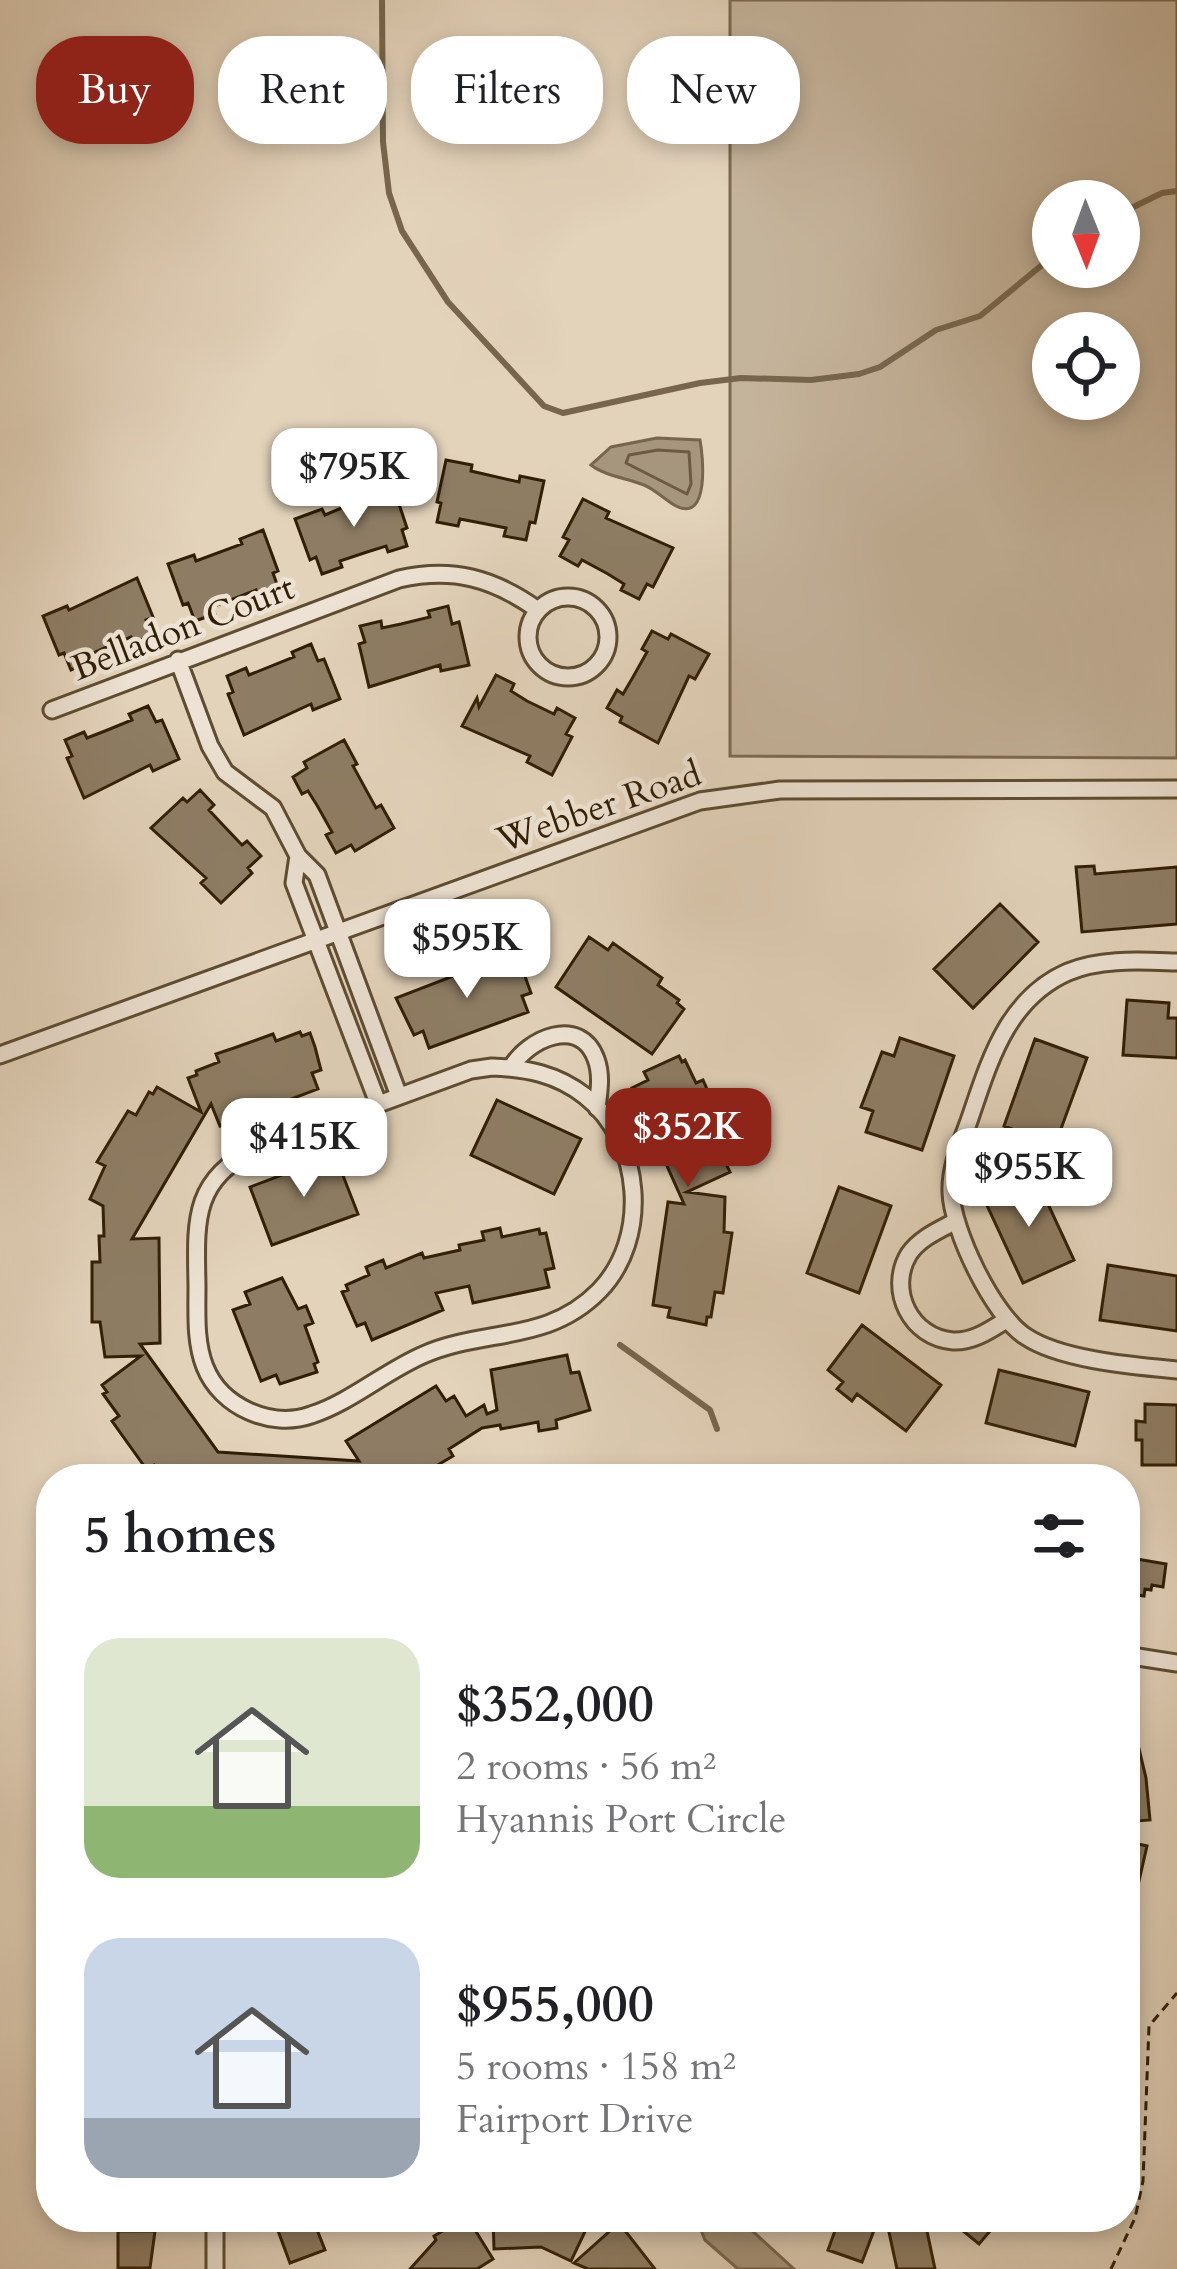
<!DOCTYPE html>
<meta charset="utf-8">
<style>
:root{--surface:#fff;--page:#f2f2f2;--text:#202124;--muted:#757577;--accent:#8f2418}
body{margin:0;font-family:Cardo,serif;background:var(--page);color:var(--text);height:100vh;display:flex;flex-direction:column;font-size:45px;white-space:nowrap}
*{box-sizing:border-box;margin:0}
p{font-size:39px;color:var(--muted)}
.icon{flex:none;width:66px;height:66px;fill:none;stroke:currentColor;stroke-width:2;stroke-linecap:round;stroke-linejoin:round}
.map{position:relative;flex:1;overflow:hidden}
.drawer{position:absolute;left:36px;top:1464px;width:1104px;height:768px;display:flex;flex-direction:column;background:var(--surface);border-radius:48px;box-shadow:0 6px 18px #0003}
.drawer>*{flex:none}
.hud{position:absolute;left:36px;top:36px;width:1107px;height:108px;display:flex;gap:24px}
.needle{width:78px;rotate:179deg}
.fabs{position:absolute;left:1032px;top:180px;display:grid;gap:24px}
.fabs a{display:grid;place-items:center;width:108px;height:108px;border-radius:50%;background:var(--surface);box-shadow:0 6px 18px #0003;font-size:60px}
.price{position:absolute;translate:-50% -102px;padding:0 27px;border-radius:24px;background:#fff;color:#222;font-size:39px;line-height:78px;filter:drop-shadow(0 3px 6px #0008)}
.price::after{content:'';position:absolute;left:50%;top:72px;width:36px;height:27px;margin-left:-18px;background:inherit;clip-path:polygon(0 0,100% 0,50% 100%)}
.price.selected{background:var(--accent);color:#fff}
ul{padding:0;list-style:none}
li{display:flex;align-items:center;gap:36px;height:300px;padding:0 48px}
li span{display:grid;place-items:center;flex:none;width:336px;height:240px;border-radius:36px;color:#555}
li>.icon{margin-inline-start:auto}
span .icon{width:144px;height:144px;fill:#fffc;stroke-width:1}
li b{font-size:51px}
h2{display:flex;justify-content:space-between;align-items:center;height:144px;padding:0 48px;font-size:51px}
.pill{padding:0 42px;border-radius:48px;background:var(--surface);box-shadow:0 6px 18px #0003;font-size:42px;line-height:108px}
.pill.selected{background:var(--accent);color:#fff}
.map>svg:first-child{display:block}
.green{fill:#c5b49c;stroke:#7b6a50;stroke-width:3;fill-rule:evenodd}
.water{fill:#a6967d;stroke:#77664d;stroke-width:3}
.lines{fill:none;stroke-linecap:round;stroke-linejoin:round}
.shore{stroke:#6c5a41;stroke-width:3}
.stream{stroke:#77664d;stroke-width:6}
.building{fill:#8e7d64;stroke:#311f05;stroke-width:3}
.minor-casing{stroke:#5e4c32;stroke-width:21}
.path{stroke:#311f05;stroke-width:3;stroke-dasharray:9 6;stroke-linecap:butt}
.minor{stroke:#ede2d3;stroke-width:15}
.labels{text-anchor:middle;dominant-baseline:central;stroke-width:9;stroke-linejoin:round;paint-order:stroke}
.street-label{font-size:36px;fill:#311f05;stroke:#ede2d3}
</style>
<div class="map">
<svg width="1177" height="2269" viewBox="0 0 1177 2269">
<rect width="100%" height="100%" fill="#e3d3bb"/>
<filter id="stains"><feTurbulence type="fractalNoise" baseFrequency=".00167" numOctaves="4"/><feColorMatrix values="0 0 0 0 .2 0 0 0 0 .09 0 0 0 0 .02 0 0 0 .5 -.17"/></filter>
<radialGradient id="worn" r=".72"><stop offset=".6" stop-color="#630" stop-opacity="0"/><stop offset="1" stop-color="#630" stop-opacity=".3"/></radialGradient>
<path class="green" d="M730,0H1177V758L730,756ZM1053,201H1119V267H1053ZM1053,333H1119V399H1053Z"/>
<path class="water" d="M657,438L700,440C703,456 710,523 676,506C665,500 656,490 644,485C627,478 605,476 591,465L611,447Z
M696,2217H737L794,2269H738L705,2240Z"/>
<g class="lines">
<path class="shore" d="M658,450L689,452L691,484L687,494L626,463L629,455Z"/>
<path class="stream" d="M382,0L383,142L389,193L402,231L448,302L544,406L563,413L700,383L741,378L811,380L859,374L880,367L936,330L980,316L1053,256
M1119,214L1162,193L1177,191
M620,1345L710,1410L717,1429"/>
</g>
<path class="building" d="M446,460L472,465L471,471L519,482L520,476L544,481L535,523L530,522L526,540L504,536L506,528L481,523L460,519L458,526L437,522L441,503L437,502Z
M393,486L407,528L402,530L407,546L388,552L386,546L367,552L340,561L342,567L322,574L316,557L310,560L295,519L322,509L325,515Z
M583,499L609,512L606,518L673,548L653,587L647,584L639,599L621,590L624,584L608,574L582,560L578,566L560,556L569,540L563,537Z
M263,530L278,571L273,573L279,590L259,597L256,590L212,607L215,614L195,621L188,603L183,605L168,564L194,555L196,561L242,544L240,539Z
M137,578L153,617L146,620L153,635L134,643L131,637L104,648L87,656L90,661L71,670L64,653L59,655L43,616L67,606L69,610Z
M448,606L452,624L459,622L469,665L441,671L440,665L369,687L359,644L365,642L360,626L381,621L382,628L401,624L430,617L428,611Z
M652,631L668,639L671,634L709,654L695,679L689,676L658,743L620,722L622,717L607,708L617,690L623,694L633,677L647,652L642,649Z
M311,644L318,661L324,659L340,699L313,710L311,704L244,735L228,694L233,692L227,676L246,668L249,675L294,657L292,652Z
M496,675L514,684L511,691L527,701L554,714L557,708L575,718L566,734L572,737L552,775L527,762L530,756L462,726L477,698L479,707Z
M148,706L156,722L162,720L179,759L153,771L150,765L84,798L67,758L72,756L65,740L84,732L87,738L105,731L132,720L129,714Z
M344,740L357,764L353,766L376,808L381,805L394,828L355,851L351,845L336,853L326,835L332,832L318,807L308,791L302,794L293,777L307,768L304,762Z
M200,790L214,805L209,810L222,824L242,845L247,841L261,856L248,868L252,873L221,903L201,883L206,878L151,828L183,798L187,802Z
M1094,866L1095,874L1177,867V924L1082,932L1076,867Z
M1000,904L1038,942L973,1008L934,969Z
M589,937L608,950L613,943L662,978L658,985L679,1000L677,1003L684,1009L652,1054L556,987Z
M511,955L512,959L518,957L531,993L522,996L528,1012L429,1048L423,1031L414,1035L396,998L469,970L466,963L483,956L486,964Z
M1127,1000L1169,1003L1168,1018H1177V1058L1123,1055Z
M300,1032L302,1036L310,1033L315,1047L321,1070L312,1073L318,1089L220,1126L211,1104L132,1239L159,1238L160,1343L140,1344L218,1452L359,1461L346,1441L436,1386L446,1401L454,1396L466,1416L484,1405L487,1414L497,1410L491,1370L567,1355L571,1373L579,1372L590,1410L556,1420L557,1428L539,1431L538,1422L501,1429L500,1425L482,1428L449,1449L453,1456L414,1479H164L154,1465L147,1470L112,1421L119,1416L103,1394L107,1392L102,1385L141,1356L105,1357L100,1322H92V1262H100L99,1236H104L103,1206L90,1199L105,1166L97,1162L128,1111L136,1115L149,1092L153,1094L157,1087L201,1112L188,1078L197,1075L196,1071L219,1062L216,1054L234,1048L273,1034L276,1041Z
M900,1038L954,1056L922,1150L866,1132L873,1111L861,1107L882,1052L894,1056Z
M1035,1039L1087,1058L1055,1145L1004,1126Z
M679,1056L682,1062L685,1060L696,1083L703,1080L727,1135L720,1139L730,1162L726,1164L730,1172L687,1192L725,1197L724,1232L732,1233L723,1293L715,1292L711,1317H707L706,1325L668,1317L670,1308L653,1305L668,1202L684,1204L632,1088L648,1080L644,1072Z
M497,1100L581,1139L554,1194L471,1155Z
M335,1155L358,1214L272,1245L250,1187Z
M1035,1176L1074,1260L1023,1283L984,1199Z
M839,1187L891,1206L859,1293L807,1273Z
M500,1228L502,1237L539,1229L540,1234L546,1233L554,1268L545,1270L549,1287L473,1303L469,1286L436,1293L443,1310L372,1340L365,1323L357,1326L342,1292L348,1290L346,1285L369,1275L366,1267L383,1260L386,1268L422,1253L424,1258L460,1250L459,1245L484,1240L482,1232Z
M1108,1265L1177,1276V1331L1100,1320Z
M282,1278L298,1309L306,1306L313,1323L305,1326L318,1362L314,1364L317,1372L280,1384L276,1375L261,1381L233,1310L250,1304L245,1292Z
M862,1325L941,1385L906,1431L857,1394L852,1401L837,1389L843,1382L828,1370Z
M999,1370L1089,1392L1075,1446L986,1423Z
M1145,1404L1177,1405V1465H1142V1440H1136V1421L1145,1422Z
M1131,1558L1166,1564L1163,1587L1152,1585L1151,1590L1145,1589L1144,1596L1125,1593Z
M1131,1715L1146,1778L1150,1820L1125,1822V1716Z
M1125,1841L1147,1846L1139,1881L1125,1878Z
M292,2217H312L325,2250L290,2263L277,2228L294,2221Z
M467,2217L493,2259L477,2269H410L436,2240L434,2236Z
M493,2217H592L571,2261L541,2247L494,2249Z
M840,2217H879L862,2262L828,2250Z
M924,2217L935,2269H897L887,2223Z
M946,2217H1002L979,2244Z
M619,2223L655,2269H588L574,2263Z
M118,2231H155L150,2268H118Z"/>
<g class="lines">
<defs>
<path id="minor" d="M528 637a40 40 0 1 1 80 0a40 40 0 1 1-80 0Z
M178,660L210,746L225,772L273,808L298,856L317,875L399,1096
M52,710L399,579C453,567 493,578 538,610
M298,856L294,883L378,1103
M1177,962C1142,961 1101,958 1068,972C1006,999 989,1063 969,1121C961,1143 950,1167 951,1192C952,1230 993,1315 1025,1336C1060,1360 1134,1366 1177,1370
M0,1055L700,801L780,790L1177,789
M492,1067C526,1068 557,1074 585,1096C643,1141 650,1239 599,1291C547,1344 484,1328 423,1355C384,1372 351,1402 311,1415C271,1429 221,1407 205,1367C195,1342 197,1313 197,1286C196,1224 191,1179 256,1149L471,1070Z
M511,1068C527,1039 580,1015 596,1059C602,1075 599,1092 597,1108
M956,1221C939,1230 920,1238 909,1254C887,1290 911,1338 953,1341C973,1342 990,1330 1006,1320
M1125,1655L1177,1663
M215,2269V2217"/>
</defs>
<use href="#minor" class="minor-casing"/>
<path class="path" d="M1111,2269L1135,2218L1143,2181L1149,2026L1177,1993"/>
<use href="#minor" class="minor"/>
</g>
<g class="labels">
<g class="street-label">
<text transform="translate(183 628) rotate(-21)">Belladon Court</text>
<text transform="translate(599 807) rotate(-19)">Webber Road</text>
</g>
</g>
<rect width="100%" height="100%" filter="url(#stains)"/>
<rect width="100%" height="100%" fill="url(#worn)"/>
</svg>
<div class="fabs">
<a><svg class="needle" viewBox="-14 -14 28 28"><path d="M0-13l5 13h-10z" fill="#e53935"/><path d="M0 13l5-13h-10z" fill="#757577"/></svg></a>
<a><svg class="icon" aria-label="locate" viewBox="0 0 24 24"><circle cx="12" cy="12" r="6"/><path d="M12 2v4M12 18v4M2 12h4M18 12h4"/></svg></a>
</div>
<b class="price" style="left:354px;top:530px">$795K</b>
<b class="price" style="left:467px;top:1001px">$595K</b>
<b class="price selected" style="left:688px;top:1190px">$352K</b>
<b class="price" style="left:304px;top:1200px">$415K</b>
<b class="price" style="left:1029px;top:1230px">$955K</b>
<div class="hud">
<a class="pill selected">Buy</a>
<a class="pill">Rent</a>
<a class="pill">Filters</a>
<a class="pill">New</a>
</div>
<section class="drawer">
<h2>5 homes<svg class="icon" aria-label="filters" viewBox="0 0 24 24"><path d="M4 7h16M4 17h16"/><circle cx="9" cy="7" r="2"/><circle cx="15" cy="17" r="2"/></svg></h2>
<ul>
<li><span style="background:linear-gradient(#dfe7d0 70%,#8fb573 0)"><svg class="icon" aria-label="home" viewBox="0 0 24 24"><path d="M3 11l9-7 9 7M6 9v11h12V9"/></svg></span><div><b>$352,000</b><p>2 rooms · 56 m²</p><p>Hyannis Port Circle</p></div></li>
<li><span style="background:linear-gradient(#c9d6e8 75%,#9aa5b1 0)"><svg class="icon" aria-label="home" viewBox="0 0 24 24"><path d="M3 11l9-7 9 7M6 9v11h12V9"/></svg></span><div><b>$955,000</b><p>5 rooms · 158 m²</p><p>Fairport Drive</p></div></li>
</ul>
</section>
</div>
